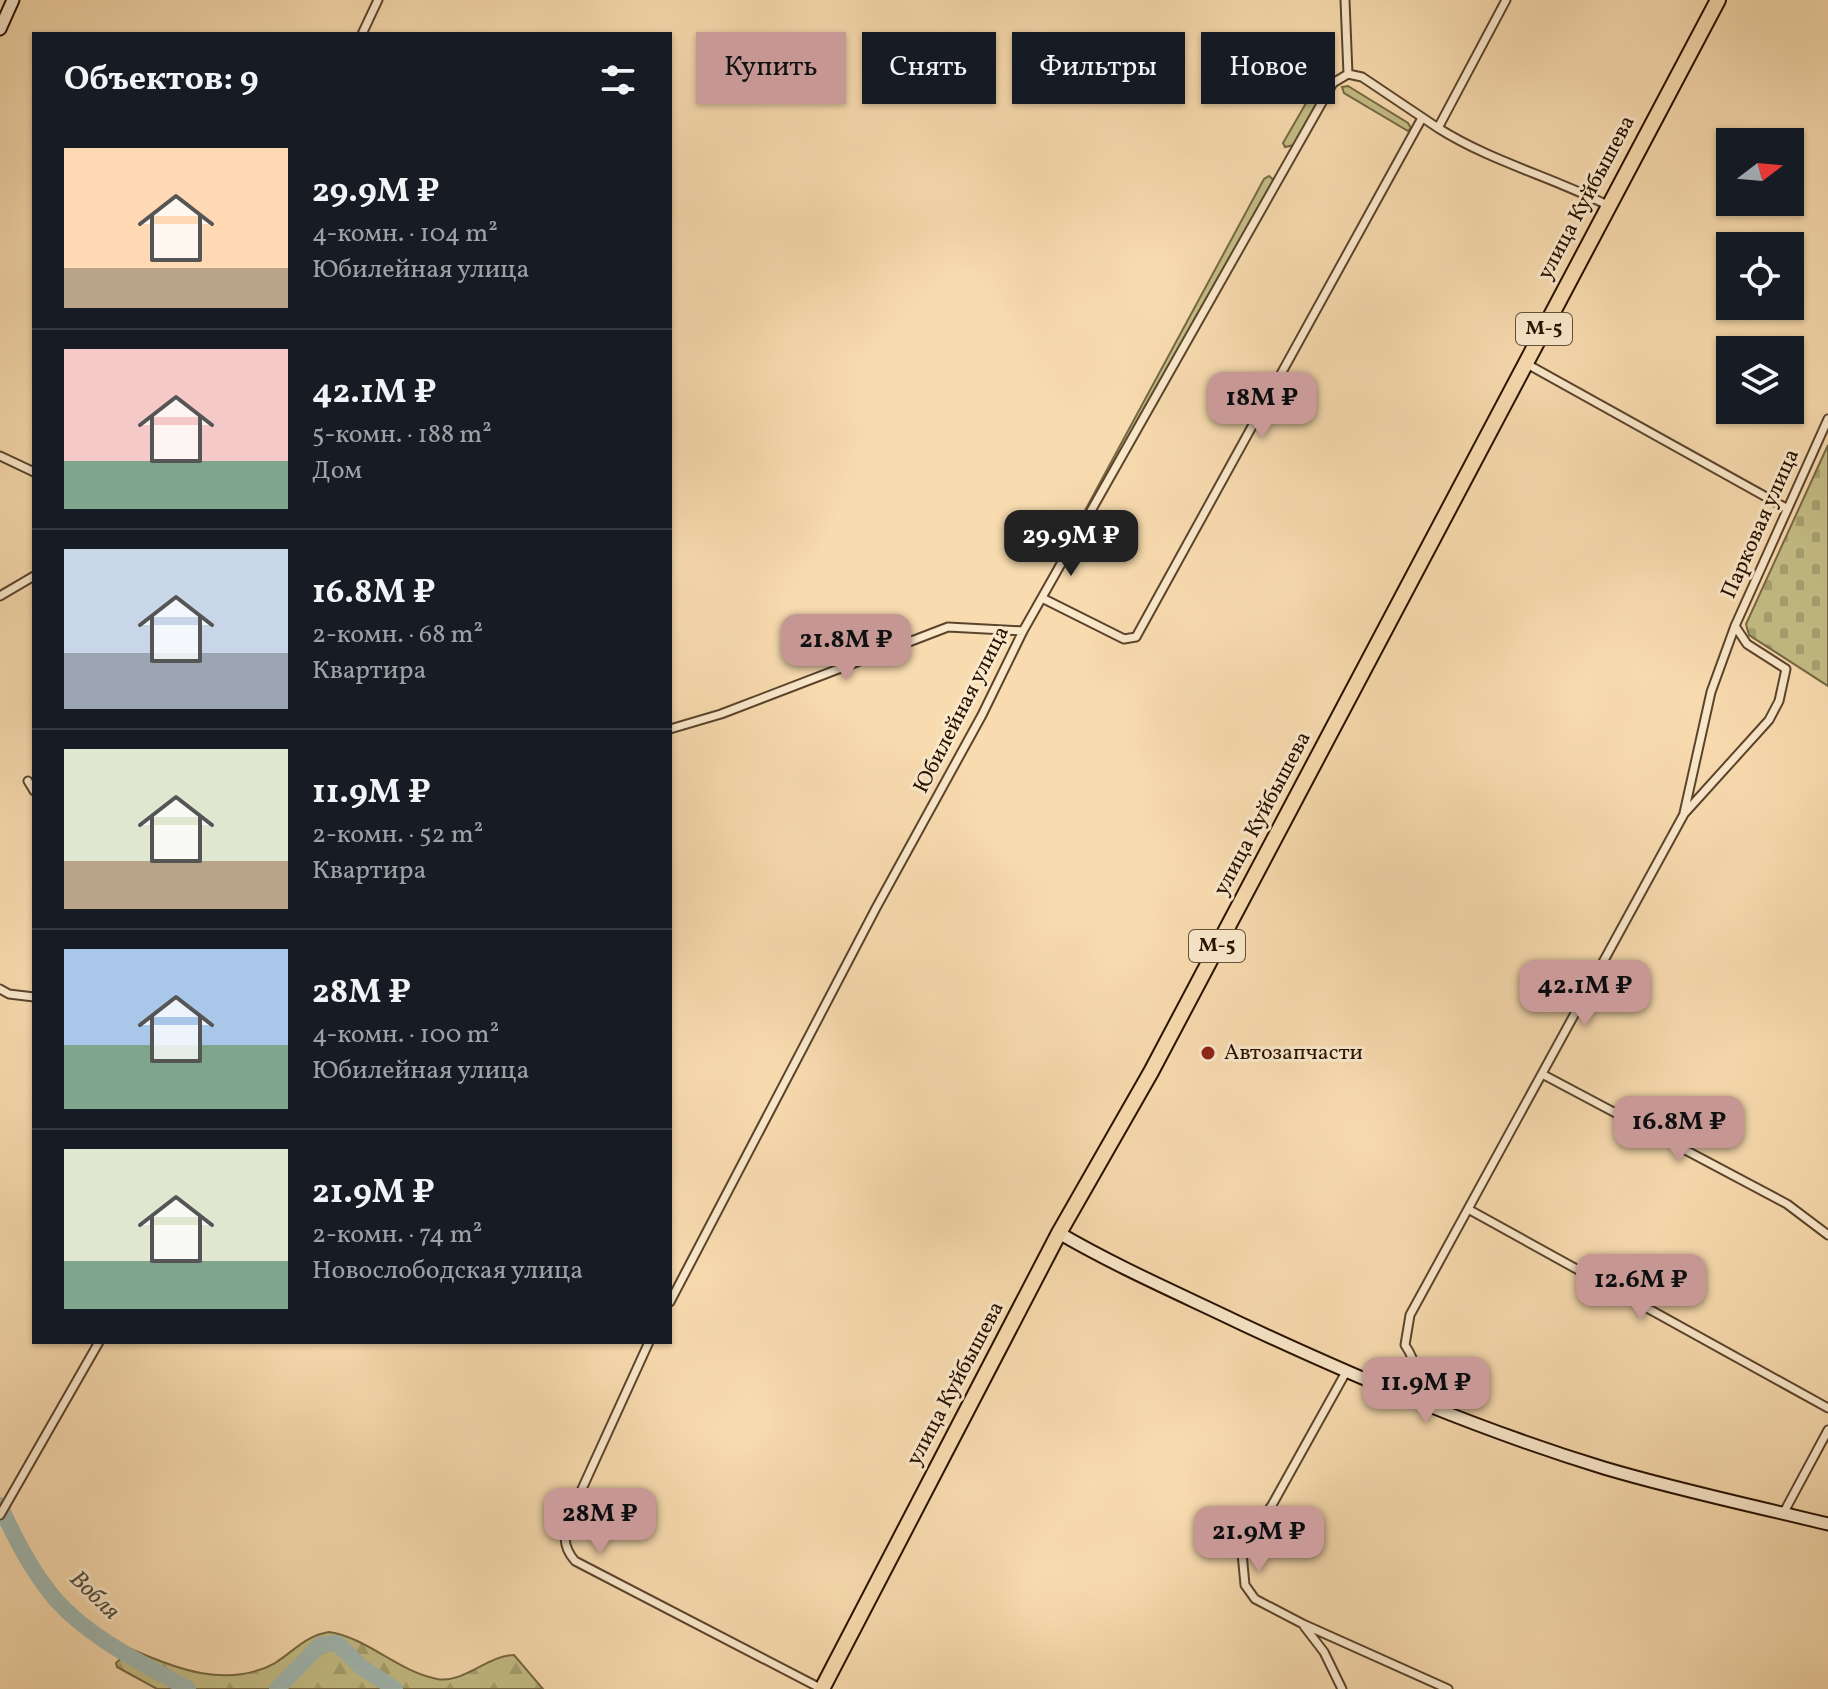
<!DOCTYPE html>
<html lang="ru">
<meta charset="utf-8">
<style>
:root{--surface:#171b24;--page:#242831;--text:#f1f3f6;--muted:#9ea1a6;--line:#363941;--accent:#c59692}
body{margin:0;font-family:Vollkorn,serif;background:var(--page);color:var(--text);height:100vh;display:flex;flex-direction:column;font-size:30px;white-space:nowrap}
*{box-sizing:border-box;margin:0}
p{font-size:26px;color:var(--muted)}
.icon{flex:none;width:44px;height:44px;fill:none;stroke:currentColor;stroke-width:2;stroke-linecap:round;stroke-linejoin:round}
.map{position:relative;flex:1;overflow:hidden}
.panel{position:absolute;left:32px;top:32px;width:640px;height:1312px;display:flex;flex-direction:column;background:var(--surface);border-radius:0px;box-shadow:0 2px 6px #0004}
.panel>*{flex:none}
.hud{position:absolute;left:696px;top:32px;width:760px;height:72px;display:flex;gap:16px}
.needle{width:52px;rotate:74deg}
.tools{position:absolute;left:1716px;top:128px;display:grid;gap:16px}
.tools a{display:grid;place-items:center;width:88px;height:88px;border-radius:0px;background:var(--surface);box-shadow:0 2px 6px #0004;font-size:40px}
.price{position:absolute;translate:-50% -68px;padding:0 18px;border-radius:16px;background:var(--accent);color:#111;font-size:26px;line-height:52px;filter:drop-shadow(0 2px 4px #0008)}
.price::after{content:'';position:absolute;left:50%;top:48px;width:24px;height:18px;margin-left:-12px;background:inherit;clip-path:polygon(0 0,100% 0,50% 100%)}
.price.on{background:#222;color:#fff}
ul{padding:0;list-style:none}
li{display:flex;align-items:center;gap:24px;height:200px;padding:0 32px}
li+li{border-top:2px solid var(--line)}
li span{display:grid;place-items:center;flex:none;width:224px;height:160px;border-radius:0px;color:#555}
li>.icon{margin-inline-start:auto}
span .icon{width:96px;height:96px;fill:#fffc;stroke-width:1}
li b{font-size:34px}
h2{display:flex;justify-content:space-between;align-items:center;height:96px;padding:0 32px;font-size:34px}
.pill{padding:0 28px;border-radius:0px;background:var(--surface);box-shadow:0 2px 6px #0004;font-size:28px;line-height:72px}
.pill.on{background:var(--accent);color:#111}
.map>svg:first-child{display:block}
.green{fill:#c4be86;stroke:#766843;stroke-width:2}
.forest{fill:url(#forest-firs);stroke:#766843;stroke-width:2}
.cemetery{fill:url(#cemetery-stones);stroke:#766843;stroke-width:2}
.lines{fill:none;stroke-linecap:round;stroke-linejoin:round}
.river{stroke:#a0b9b3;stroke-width:16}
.street-casing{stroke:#5b442c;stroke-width:11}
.secondary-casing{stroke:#271100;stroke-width:15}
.highway-casing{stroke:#271100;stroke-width:18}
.street{stroke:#fae8cb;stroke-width:7}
.secondary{stroke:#fae8cb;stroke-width:11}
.highway{stroke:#f8dbaf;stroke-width:14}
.poi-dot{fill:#8f2418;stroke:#fae8cb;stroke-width:3}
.labels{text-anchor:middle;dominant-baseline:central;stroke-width:6;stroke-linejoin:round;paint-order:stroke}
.shield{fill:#fae8cb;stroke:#66523d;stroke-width:2}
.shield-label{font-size:20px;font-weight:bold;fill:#271100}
.street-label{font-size:22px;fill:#271100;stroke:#fae8cb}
.poi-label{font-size:22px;fill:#271100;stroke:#fae8cb;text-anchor:start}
.water-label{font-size:24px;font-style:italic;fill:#514c3f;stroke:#fae8cb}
</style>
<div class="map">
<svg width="1828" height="1689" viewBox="0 0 1828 1689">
<defs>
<pattern id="forest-firs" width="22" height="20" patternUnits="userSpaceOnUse" patternTransform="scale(2)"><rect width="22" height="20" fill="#c4be86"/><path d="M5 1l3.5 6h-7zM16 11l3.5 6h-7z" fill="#a8a272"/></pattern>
<pattern id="cemetery-stones" width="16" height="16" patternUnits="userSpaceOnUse" patternTransform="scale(2)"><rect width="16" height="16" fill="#c4be86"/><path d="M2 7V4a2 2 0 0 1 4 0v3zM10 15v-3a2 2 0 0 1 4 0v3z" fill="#a8a272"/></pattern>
</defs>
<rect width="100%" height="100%" fill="#f8dbaf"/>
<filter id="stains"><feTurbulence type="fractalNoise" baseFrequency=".0025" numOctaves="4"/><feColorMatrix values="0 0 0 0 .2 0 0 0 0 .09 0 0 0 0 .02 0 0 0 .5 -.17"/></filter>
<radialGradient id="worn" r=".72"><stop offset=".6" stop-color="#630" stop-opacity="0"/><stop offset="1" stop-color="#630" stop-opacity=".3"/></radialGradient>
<path class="green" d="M1326,77L1330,80L1294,145L1285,147L1283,143L1320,79Z
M1348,86L1408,123L1411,128L1408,131L1344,93L1342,87Z
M1269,176L1275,181L1035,603L1264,179Z"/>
<path class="forest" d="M329,1632C368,1638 397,1671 437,1679C463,1684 488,1655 514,1655L543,1689H157L117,1667L116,1663L131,1649C176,1669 228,1689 275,1663C294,1651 305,1636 329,1632Z"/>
<path class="cemetery" d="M1828,445V686L1749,635L1746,624Z"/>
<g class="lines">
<path class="river" d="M0,1505C14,1537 33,1573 56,1600C91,1639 143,1663 188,1689
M277,1689L320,1645L337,1643L360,1666L395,1689"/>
<defs>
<path id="street" d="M1345,0L1348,74
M362,34L378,0
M1438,128C1492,162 1550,176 1607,205
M1527,364L1786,508
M0,456L34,472
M0,596L34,576
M1042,598L1124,639L1136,637L1422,118
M670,729L721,714L948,627L1023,631
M28,781L34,791
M1684,813L1711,692L1735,626L1828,419
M0,989L9,994L34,997
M1542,1074L1787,1204L1828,1235
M1468,1209L1828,1408
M670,1302L876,908L982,715L1023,631L1333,83L1348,74L1362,77L1438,128L1506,0
M649,1342L571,1513C564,1532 561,1545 575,1561L822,1689
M1346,1372L1272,1505L1250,1536L1242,1553L1245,1585L1255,1599L1303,1624L1448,1689
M1417,1403C1418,1380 1418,1364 1405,1345L1410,1315L1684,814L1769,720L1779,701L1786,669L1747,644L1735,626
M1784,1512L1828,1430
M0,1515L99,1342
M1304,1626L1324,1652L1342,1689"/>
<path id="secondary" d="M0,29L13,0
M1059,1233C1119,1268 1182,1295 1244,1325C1362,1380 1480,1430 1604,1468C1678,1490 1754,1506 1828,1524"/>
<path id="highway" d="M822,1689L1059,1233L1151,1072L1718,0"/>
</defs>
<use href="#street" class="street-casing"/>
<use href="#secondary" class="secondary-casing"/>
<use href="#highway" class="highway-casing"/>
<use href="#street" class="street"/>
<use href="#secondary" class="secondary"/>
<use href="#highway" class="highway"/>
</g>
<circle class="poi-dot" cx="1208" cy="1053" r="8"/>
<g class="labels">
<g class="shield">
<rect x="1516" y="313" width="56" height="32" rx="6"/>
<rect x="1189" y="930" width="56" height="32" rx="6"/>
</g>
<g class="shield-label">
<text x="1544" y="329">М-5</text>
<text x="1217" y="946">М-5</text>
</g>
<g class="street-label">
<text transform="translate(1587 198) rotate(-62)">улица Куйбышева</text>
<text transform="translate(1761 524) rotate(-66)">Парковая улица</text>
<text transform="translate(962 710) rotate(-63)">Юбилейная улица</text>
<text transform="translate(1263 814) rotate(-62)">улица Куйбышева</text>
<text transform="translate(956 1384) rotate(-62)">улица Куйбышева</text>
</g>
<g class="poi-label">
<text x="1224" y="1053">Автозапчасти</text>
</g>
<g class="water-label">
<text transform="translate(94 1596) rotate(44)">Вобля</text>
</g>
</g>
<rect width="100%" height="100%" filter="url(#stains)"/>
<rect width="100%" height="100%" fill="url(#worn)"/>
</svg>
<div class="tools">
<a><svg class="needle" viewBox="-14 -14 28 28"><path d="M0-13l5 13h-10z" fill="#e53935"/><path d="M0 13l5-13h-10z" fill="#9ea1a6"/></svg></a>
<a><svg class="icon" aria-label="locate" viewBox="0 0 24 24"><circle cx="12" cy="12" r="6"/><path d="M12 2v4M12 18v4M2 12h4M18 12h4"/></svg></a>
<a><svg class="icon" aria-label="layers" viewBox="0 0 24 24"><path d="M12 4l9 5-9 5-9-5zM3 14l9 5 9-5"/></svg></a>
</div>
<b class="price" style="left:1262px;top:440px">18M ₽</b>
<b class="price on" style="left:1071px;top:578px">29.9M ₽</b>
<b class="price" style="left:846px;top:682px">21.8M ₽</b>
<b class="price" style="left:1585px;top:1028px">42.1M ₽</b>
<b class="price" style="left:1679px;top:1164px">16.8M ₽</b>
<b class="price" style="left:1641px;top:1322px">12.6M ₽</b>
<b class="price" style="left:1426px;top:1425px">11.9M ₽</b>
<b class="price" style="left:600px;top:1556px">28M ₽</b>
<b class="price" style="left:1259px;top:1574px">21.9M ₽</b>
<div class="hud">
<a class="pill on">Купить</a>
<a class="pill">Снять</a>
<a class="pill">Фильтры</a>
<a class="pill">Новое</a>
</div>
<section class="panel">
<h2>Объектов: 9<svg class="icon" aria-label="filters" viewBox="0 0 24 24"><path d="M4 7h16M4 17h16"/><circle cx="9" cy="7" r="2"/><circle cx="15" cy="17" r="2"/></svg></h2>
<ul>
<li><span style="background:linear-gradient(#ffd9b3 75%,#b9a48a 0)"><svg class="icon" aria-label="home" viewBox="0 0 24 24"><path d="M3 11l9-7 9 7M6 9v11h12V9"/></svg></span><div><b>29.9M ₽</b><p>4-комн. · 104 m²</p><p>Юбилейная улица</p></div></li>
<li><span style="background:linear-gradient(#f6c9c9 70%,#7fa58c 0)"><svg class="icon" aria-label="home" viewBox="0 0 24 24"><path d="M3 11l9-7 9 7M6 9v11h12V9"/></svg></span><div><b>42.1M ₽</b><p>5-комн. · 188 m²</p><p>Дом</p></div></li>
<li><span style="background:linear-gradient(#c9d6e8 65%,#9aa5b1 0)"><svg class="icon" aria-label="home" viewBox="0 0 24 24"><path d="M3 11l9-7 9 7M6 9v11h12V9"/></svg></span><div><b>16.8M ₽</b><p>2-комн. · 68 m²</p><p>Квартира</p></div></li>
<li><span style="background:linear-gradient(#dfe7d0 70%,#b9a48a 0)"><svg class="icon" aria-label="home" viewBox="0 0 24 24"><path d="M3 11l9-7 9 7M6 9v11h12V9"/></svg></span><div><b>11.9M ₽</b><p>2-комн. · 52 m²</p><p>Квартира</p></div></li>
<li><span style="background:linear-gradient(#a9c7e8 60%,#7fa58c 0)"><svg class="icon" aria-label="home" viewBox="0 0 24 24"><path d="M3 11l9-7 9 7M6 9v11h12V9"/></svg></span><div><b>28M ₽</b><p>4-комн. · 100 m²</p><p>Юбилейная улица</p></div></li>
<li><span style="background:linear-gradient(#dfe7d0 70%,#7fa58c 0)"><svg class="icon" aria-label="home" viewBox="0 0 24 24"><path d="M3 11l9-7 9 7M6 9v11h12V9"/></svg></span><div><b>21.9M ₽</b><p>2-комн. · 74 m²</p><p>Новослободская улица</p></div></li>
</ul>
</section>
</div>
